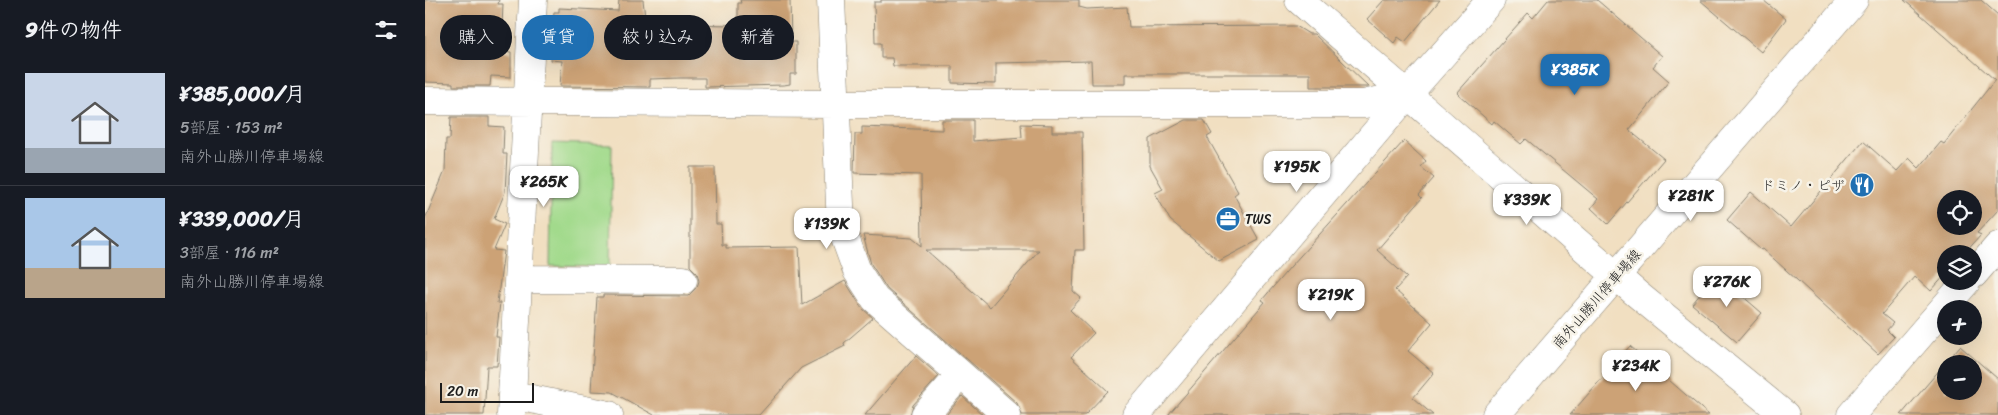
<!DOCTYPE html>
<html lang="ja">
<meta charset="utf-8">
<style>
:root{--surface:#171b24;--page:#242831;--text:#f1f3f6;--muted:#9ea1a6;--line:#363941;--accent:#1f6fb2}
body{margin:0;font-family:Sriracha,"Klee One",sans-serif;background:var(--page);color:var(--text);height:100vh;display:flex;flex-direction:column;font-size:19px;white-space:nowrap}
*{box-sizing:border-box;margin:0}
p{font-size:16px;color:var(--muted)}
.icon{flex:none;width:28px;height:28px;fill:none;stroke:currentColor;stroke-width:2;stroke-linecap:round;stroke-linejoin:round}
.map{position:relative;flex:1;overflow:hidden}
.side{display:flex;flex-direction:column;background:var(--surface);width:425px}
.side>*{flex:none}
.banner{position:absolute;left:15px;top:15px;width:475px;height:45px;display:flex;gap:10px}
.controls{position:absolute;left:1512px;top:190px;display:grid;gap:10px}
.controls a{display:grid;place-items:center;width:45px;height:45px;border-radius:50%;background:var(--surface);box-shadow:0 5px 20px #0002;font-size:25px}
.scale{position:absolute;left:15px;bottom:12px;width:94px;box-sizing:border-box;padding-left:5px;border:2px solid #1c1c1c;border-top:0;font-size:14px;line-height:18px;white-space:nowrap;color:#1c1c1c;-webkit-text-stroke:4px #f7f3e8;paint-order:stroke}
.price{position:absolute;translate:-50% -42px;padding:0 11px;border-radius:10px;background:#fff;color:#222;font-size:16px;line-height:32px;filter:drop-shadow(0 1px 2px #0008)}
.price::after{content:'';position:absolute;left:50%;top:30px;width:15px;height:11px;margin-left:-8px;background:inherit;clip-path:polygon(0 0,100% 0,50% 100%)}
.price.on{background:var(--accent);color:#fff}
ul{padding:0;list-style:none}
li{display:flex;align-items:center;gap:15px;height:125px;padding:0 25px}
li+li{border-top:1px solid var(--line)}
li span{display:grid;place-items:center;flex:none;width:140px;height:100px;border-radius:0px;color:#555}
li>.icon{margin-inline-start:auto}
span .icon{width:60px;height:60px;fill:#fffc;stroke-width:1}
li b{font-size:21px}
h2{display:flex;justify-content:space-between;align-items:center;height:60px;padding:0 25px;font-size:21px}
.chip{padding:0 18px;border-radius:22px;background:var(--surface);box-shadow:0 5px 20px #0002;font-size:18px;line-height:45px}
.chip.on{background:var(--accent);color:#fff}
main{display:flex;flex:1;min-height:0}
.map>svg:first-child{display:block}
.green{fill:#a2da8c;stroke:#5f7b54}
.building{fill:#cca276;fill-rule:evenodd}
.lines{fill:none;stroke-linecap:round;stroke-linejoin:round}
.minor-casing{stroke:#867e6e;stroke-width:29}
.major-casing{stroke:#867e6e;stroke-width:29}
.minor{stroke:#fff;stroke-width:28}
.major{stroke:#fff;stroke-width:28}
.labels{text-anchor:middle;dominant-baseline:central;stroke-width:5;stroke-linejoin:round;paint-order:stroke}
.poi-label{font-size:14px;fill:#1c1c1c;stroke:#f7f3e8;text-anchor:end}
.street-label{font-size:14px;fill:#1c1c1c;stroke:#f7f3e8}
</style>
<main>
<section class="side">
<h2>9件の物件<svg class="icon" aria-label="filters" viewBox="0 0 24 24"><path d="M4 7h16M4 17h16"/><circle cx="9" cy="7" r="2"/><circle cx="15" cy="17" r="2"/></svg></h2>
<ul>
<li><span style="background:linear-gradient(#c9d6e8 75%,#9aa5b1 0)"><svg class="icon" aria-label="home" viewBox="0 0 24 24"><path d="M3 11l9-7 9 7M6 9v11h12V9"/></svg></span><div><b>¥385,000/月</b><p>5部屋 · 153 m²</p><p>南外山勝川停車場線</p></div></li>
<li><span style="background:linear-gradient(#a9c7e8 70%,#b9a48a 0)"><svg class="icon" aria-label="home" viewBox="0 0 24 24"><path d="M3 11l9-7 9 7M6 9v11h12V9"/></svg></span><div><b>¥339,000/月</b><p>3部屋 · 116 m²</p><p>南外山勝川停車場線</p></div></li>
</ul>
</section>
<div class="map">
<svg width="1573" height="415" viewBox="0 0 1573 415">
<rect width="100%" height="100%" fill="#f7f3e8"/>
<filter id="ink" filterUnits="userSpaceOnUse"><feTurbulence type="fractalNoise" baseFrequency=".02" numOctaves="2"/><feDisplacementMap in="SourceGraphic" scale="10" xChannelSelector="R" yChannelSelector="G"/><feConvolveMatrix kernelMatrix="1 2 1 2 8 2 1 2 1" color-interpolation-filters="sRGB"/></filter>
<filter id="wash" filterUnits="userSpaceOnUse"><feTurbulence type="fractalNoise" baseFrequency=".0096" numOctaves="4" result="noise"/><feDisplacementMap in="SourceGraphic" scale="20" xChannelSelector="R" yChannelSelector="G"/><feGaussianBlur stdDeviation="1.12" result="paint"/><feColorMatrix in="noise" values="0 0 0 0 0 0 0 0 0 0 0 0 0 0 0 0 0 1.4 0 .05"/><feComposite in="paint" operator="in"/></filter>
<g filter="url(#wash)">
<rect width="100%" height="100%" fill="#f1dfc1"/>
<path class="green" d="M127,143L187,145L185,267L125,266Z"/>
<g id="blocks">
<path class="building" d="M0,0H74L73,4H78L76,51L86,52V77L66,76L65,86H28V83L0,82Z
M194,0H218L220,17L241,18V24L313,25V3H316L315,0H365L366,42H371V74H365V84L359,85L280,87V78H255L225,79V87L135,86L137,61L126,60L129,12H134V8L193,11Z
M456,0H654V7L662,9L702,7L704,27L871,26L884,34H889L944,87H885V74H700V84H667L666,61L571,63V84L527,83V66H468L467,58H456V43H450L449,2H456Z
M959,0H1015L980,42L973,37L969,43L942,19Z
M1123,0H1172L1237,56L1228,67L1244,81L1204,130L1239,159L1183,224L1166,208L1173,199L1101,139L1096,144L1069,121L1067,124L1032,93L1103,13L1108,18Z
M1275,0H1338L1361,19L1336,52Z
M1479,0H1556L1573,15V210L1552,233L1556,235L1539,254H1521V274L1506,291L1490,276L1457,314L1468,323L1462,330L1469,337L1453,354L1338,249L1336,250L1302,220L1326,192L1366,227L1438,141L1472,171L1484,158L1494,168L1516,142L1519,144L1570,80ZM1521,199H1549V226H1521Z
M26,117H64V126L79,127L78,154H82L80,192L69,219L80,224L69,250L79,251L72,303H75L71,337H74L72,366H62L59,415H0V219L20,171L21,139H25Z
M517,120H548V141L597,137L596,124L627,125V132H657L659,250H650L648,291L656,298L645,310L669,333L646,357L683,391L660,415H597L592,403L462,289L446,264L438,235L487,238L497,246L496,175L429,173L430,134H437V127L517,130ZM501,250H614L565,307Z
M761,120H779L787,134L782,137L813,192L809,195L834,240L794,261L745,220L730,193L738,189L725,166V139Z
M979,141L1001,161L996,167L1009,178L994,195L997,198L952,250L982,277L970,290L1007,323L983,351L1009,373L988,398L1008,415H743L840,302L837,300L866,266Z
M265,167H290L291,224H296L297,245H301V248L374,247L377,305L420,281L437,308L448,318L419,343L420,346L376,368L334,415H229L187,392L166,391L172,297H178V295L263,296L272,287L274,281L272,273L265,266Z
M1292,274L1337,313L1312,342L1267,304Z
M1205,346L1284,415H1145Z
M1535,346L1573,379V415H1476ZM1521,364H1549V391H1521Z
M491,356L514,376L488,405L485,415H440Z
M537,396L558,415H521Z"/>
</g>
</g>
<g filter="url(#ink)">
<use href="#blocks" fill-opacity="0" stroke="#867e6e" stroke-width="1"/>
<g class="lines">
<defs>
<path id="minor" d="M406,0L416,227L432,271L450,299L582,415
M874,0L1212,294L1360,415
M0,101L412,104H939L983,94
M1549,274L1573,246
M95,279L258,280
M87,395L184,415
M86,415L108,0
M500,415L535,375
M711,415L983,94L1066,0
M1426,415L1542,281"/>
<path id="major" d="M1071,415L1429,0"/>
</defs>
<use href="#minor" class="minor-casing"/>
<use href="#major" class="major-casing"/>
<use href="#minor" class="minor"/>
<use href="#major" class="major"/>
</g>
</g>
<defs>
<symbol id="restaurant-disc" viewBox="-11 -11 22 22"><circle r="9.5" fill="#1f6fb2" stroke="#f7f3e8"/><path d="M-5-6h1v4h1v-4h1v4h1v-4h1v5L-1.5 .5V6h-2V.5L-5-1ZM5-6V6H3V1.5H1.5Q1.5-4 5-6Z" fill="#fff"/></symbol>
<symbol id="office-disc" viewBox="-11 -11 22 22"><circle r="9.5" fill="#1f6fb2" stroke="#f7f3e8"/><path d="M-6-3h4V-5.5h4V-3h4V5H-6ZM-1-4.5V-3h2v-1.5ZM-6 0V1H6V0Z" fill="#fff"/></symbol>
</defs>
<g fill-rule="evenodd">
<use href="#restaurant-disc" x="1423" y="171" width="28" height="28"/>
<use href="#office-disc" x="789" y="205" width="28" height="28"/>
</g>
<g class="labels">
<g class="poi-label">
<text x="1420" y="185">ドミノ・ピザ</text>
<text x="820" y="219" text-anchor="start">TWS</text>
</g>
<g class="street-label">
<text transform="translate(1172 299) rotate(-49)">南外山勝川停車場線</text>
</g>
</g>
</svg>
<div class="controls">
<a><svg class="icon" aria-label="locate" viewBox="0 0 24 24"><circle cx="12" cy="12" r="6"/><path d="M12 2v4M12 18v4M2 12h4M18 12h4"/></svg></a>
<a><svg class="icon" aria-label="layers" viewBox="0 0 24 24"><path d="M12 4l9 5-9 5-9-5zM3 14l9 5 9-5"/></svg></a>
<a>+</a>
<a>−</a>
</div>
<div class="scale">20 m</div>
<b class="price on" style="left:1150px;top:96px">¥385K</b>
<b class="price" style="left:872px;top:193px">¥195K</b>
<b class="price" style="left:119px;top:208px">¥265K</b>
<b class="price" style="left:1266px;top:222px">¥281K</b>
<b class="price" style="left:1102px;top:226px">¥339K</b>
<b class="price" style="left:402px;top:250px">¥139K</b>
<b class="price" style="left:1302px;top:308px">¥276K</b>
<b class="price" style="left:906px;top:321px">¥219K</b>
<b class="price" style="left:1211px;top:392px">¥234K</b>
<div class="banner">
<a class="chip">購入</a>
<a class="chip on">賃貸</a>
<a class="chip">絞り込み</a>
<a class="chip">新着</a>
</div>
</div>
</main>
